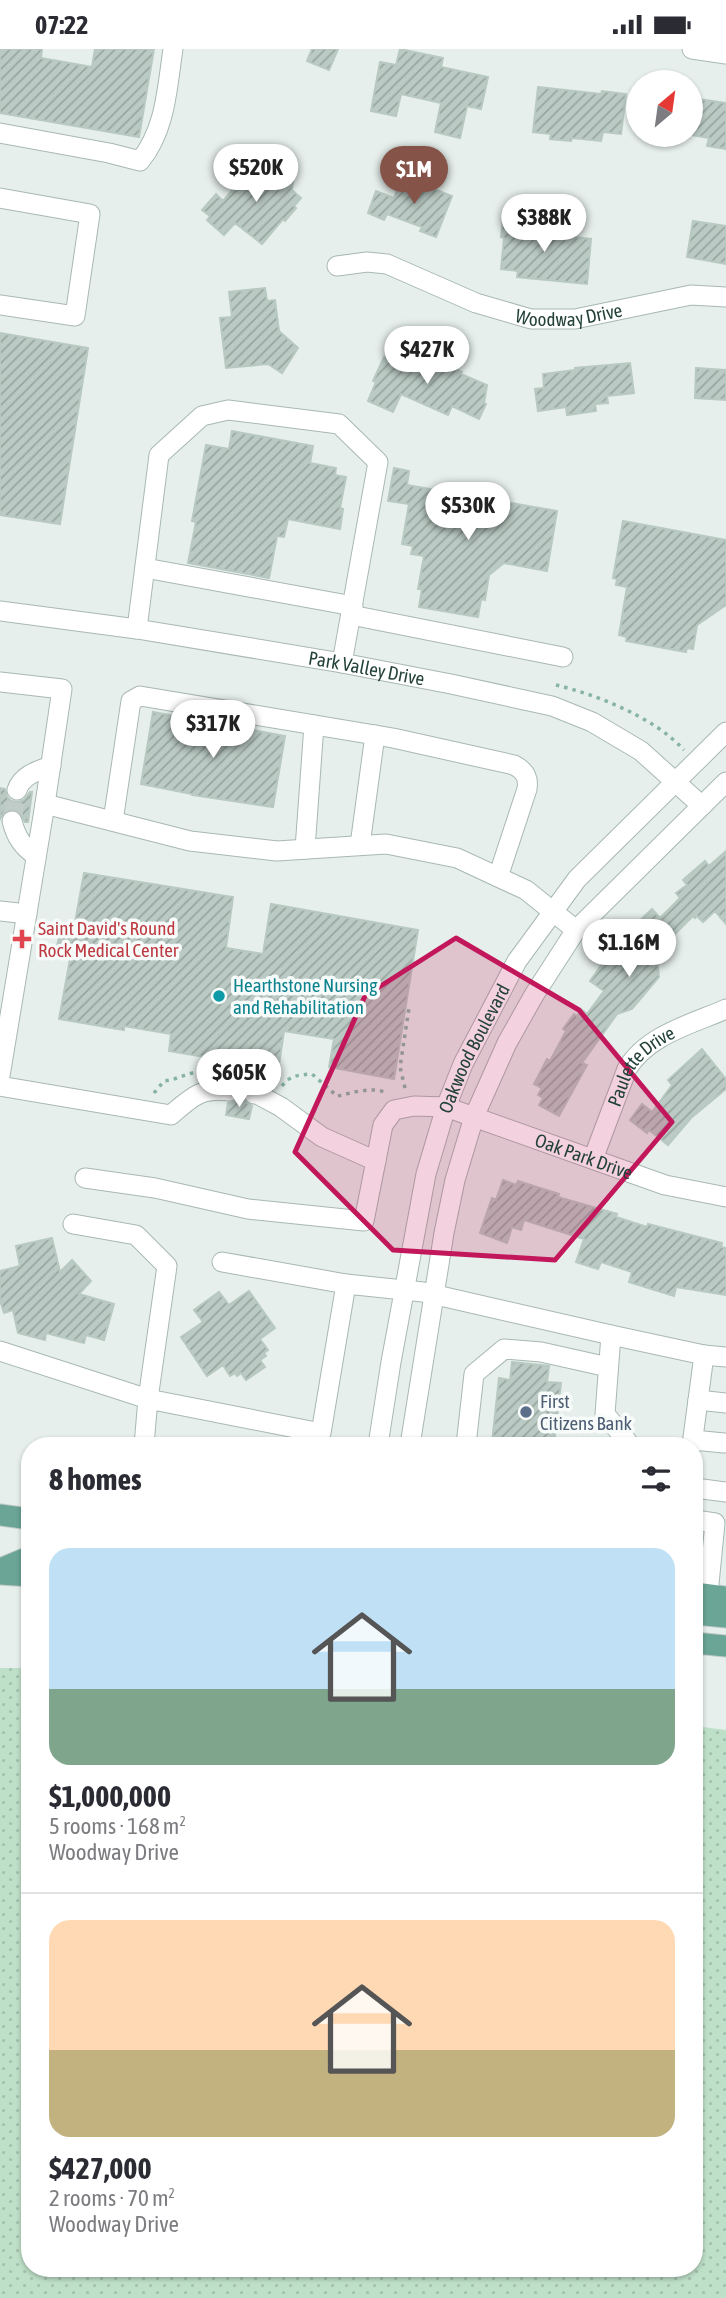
<!DOCTYPE html>
<meta charset="utf-8">
<style>
:root{--surface:#fff;--page:#f7f7f7;--text:#2b2b33;--muted:#7c7c81;--line:#e1e1e2;--accent:#855347}
body{margin:0;font-family:"Asap Condensed",sans-serif;background:var(--page);color:var(--text);height:100vh;display:flex;flex-direction:column;font-size:26px;white-space:nowrap}
*{box-sizing:border-box;margin:0}
p{font-size:23px;color:var(--muted)}
.icon{flex:none;width:38px;height:38px;fill:none;stroke:currentColor;stroke-width:2;stroke-linecap:round;stroke-linejoin:round}
.map{position:relative;flex:1;overflow:hidden}
.details{position:absolute;left:21px;top:1388px;width:682px;height:840px;display:flex;flex-direction:column;background:var(--surface);border-radius:28px;box-shadow:0 2px 5px #0004}
.details>*{flex:none}
.needle{width:46px;rotate:29deg}
.buttons{position:absolute;left:626px;top:21px;display:grid;gap:14px}
.buttons a{display:grid;place-items:center;width:77px;height:77px;border-radius:50%;background:var(--surface);box-shadow:0 2px 5px #0004;font-size:35px}
.price{position:absolute;translate:-50% -60px;padding:0 16px;border-radius:24px;background:#fff;color:#222;font-size:23px;line-height:46px;filter:drop-shadow(0 2px 4px #0008)}
.price::after{content:'';position:absolute;left:50%;top:42px;width:21px;height:16px;margin-left:-10px;background:inherit;clip-path:polygon(0 0,100% 0,50% 100%)}
.price.active{background:var(--accent);color:#fff}
ul{padding:0;list-style:none}
li{display:grid;align-content:center;gap:14px;height:371px;padding:0 28px}
li+li{border-top:2px solid var(--line)}
li span{display:grid;place-items:center;height:217px;border-radius:21px;color:#555}
li>.icon{margin-inline-start:auto}
span .icon{width:126px;height:126px;fill:#fffc;stroke-width:1}
li b{font-size:30px}
h2{display:flex;justify-content:space-between;align-items:center;height:84px;padding:0 28px;font-size:30px}
.status{display:flex;justify-content:space-between;align-items:center;height:49px;padding:0 35px;background:var(--surface);direction:ltr}
.status svg{height:19px;fill:currentColor}
.map>svg:first-child{display:block}
.grass{fill:url(#grass-dots)}
.building{fill:url(#building-hatch);stroke:#b8c9c2;stroke-width:2}
.lines{fill:none;stroke-linecap:round;stroke-linejoin:round}
.minor-tunnel{stroke:#bfccc8;stroke-width:19;stroke-dasharray:19 10;stroke-linecap:butt}
.minor-casing{stroke:#a8b8b2;stroke-width:21}
.major-casing{stroke:#c2cac8;stroke-width:23}
.path{stroke:#86b3a5;stroke-width:3.5;stroke-dasharray:3.5 5;stroke-linecap:butt}
.minor{stroke:#fff;stroke-width:19}
.major{stroke:#6aa596;stroke-width:21}
.marked{fill:#c2185b;fill-opacity:0.2;stroke:#c2185b;stroke-width:5;stroke-linejoin:round}
.health-dot{fill:#e0444e;stroke:#f7fbf9;stroke-width:2.5}
.culture-dot{fill:#0f9aa8;stroke:#f7fbf9;stroke-width:2.5}
.service-dot{fill:#5c6f8a;stroke:#f7fbf9;stroke-width:2.5}
.labels{text-anchor:middle;dominant-baseline:central;stroke-width:7;stroke-linejoin:round;paint-order:stroke}
.street-label{font-size:19px;fill:#24423a;stroke:#f7fbf9}
.health-label{font-size:19px;fill:#be3a42;stroke:#f7fbf9;text-anchor:start}
.culture-label{font-size:19px;fill:#0d838f;stroke:#f7fbf9;text-anchor:start}
.service-label{font-size:19px;fill:#4e5e75;stroke:#f7fbf9;text-anchor:start}
</style>
<div class="status"><b>07:22</b><svg viewBox="0 0 49 12"><path d="M0 12V9h3v3zM5 12V6h3v6zM10 12V3h3v9zM15 12V0h3v12zM26 1h20v11H26zM47 4h2v5h-2z"/></svg></div>
<div class="map">
<svg width="726" height="2249" viewBox="0 0 726 2249">
<defs>
<pattern id="grass-dots" width="8" height="8" patternUnits="userSpaceOnUse" patternTransform="scale(1.75)"><rect width="8" height="8" fill="#bfe0c8"/><path d="M2 2h.1M6 6h.1" fill="none" stroke="#a4c1ad" stroke-width="1.8" stroke-linecap="round"/></pattern>
<pattern id="building-hatch" width="6" height="6" patternUnits="userSpaceOnUse" patternTransform="scale(1.75)"><rect width="6" height="6" fill="#bbcac4"/><path d="M-1 1l2-2M0 6l6-6M5 7l2-2" fill="none" stroke="#98a6a0"/></pattern>
</defs>
<rect width="100%" height="100%" fill="#e6efeb"/>
<path class="grass" d="M0,1619H30V2219H695V1677L726,1681V2249H0Z"/>
<path class="building" d="M0,0H42L41,9L92,18L95,0H154L139,88L0,64Z
M312,0H338L329,21L307,12Z
M400,0L443,9L441,18L488,28L481,60L467,57L460,89L435,83L441,54L401,45L396,67L371,62L380,13L396,16Z
M538,38L601,45L602,42L626,45L621,85L603,83L601,92L572,89L571,92L550,90L551,85L533,83Z
M691,49L726,54V100L707,97L709,89L691,86Z
M271,113L285,117L294,125L292,141L301,149L294,157L296,159L285,172L283,170L262,195L235,174L224,186L207,171L210,167L202,161L216,145L223,152L240,132L249,139Z
M401,131L422,139L427,137L452,147L436,188L420,182L422,178L387,165L384,171L368,164L376,142L394,149Z
M503,170L531,173L530,183L591,190L587,235L517,228L518,222L501,220L504,189L501,188Z
M693,172L726,177V215L687,208Z
M265,239L267,252L275,251L279,282L298,299L282,324L268,315L226,319L220,269L232,268L229,243Z
M0,284L88,299L60,475L0,466Z
M390,301L415,312L417,307L428,312L429,310L445,317V315L462,323L461,325L487,336L484,354L486,355L479,370L452,357L448,366L401,345L393,363L368,352L376,333L373,332L384,308L386,309Z
M630,314L634,344L607,347L608,354L595,355L596,362L567,366L566,358L538,362L535,340L544,339L543,325L575,321V319Z
M696,319L726,321V351L695,349Z
M232,382L313,397L310,414L336,419L335,426L346,428L340,459L343,460L340,480L288,470L284,488L277,487L269,529L188,514L196,473L192,472L206,396L229,400Z
M394,419L409,422L407,436L557,462L547,522L504,514L489,526L485,551L481,550L478,568L419,558L422,540H418L424,507L411,505L413,497L402,495L409,455L388,452Z
M623,472L726,491V556L697,576L693,600L687,599L686,603L626,592L627,588L619,586L627,538L616,536L617,530L613,529Z
M153,663L285,687L273,758L192,746V745L141,735Z
M0,739L5,740L7,748L11,752L18,753L24,751L30,743H32L28,773H25L20,763L14,760L4,763L0,770Z
M726,802V875L715,862L703,873L697,867L695,869L693,867L671,889L667,894L669,897L657,910L659,928L632,960L617,965L582,1014L587,1016L559,1067L539,1056L543,1049L538,1046L542,1039L534,1035L547,1010L550,1012L566,982L563,980L574,965L577,967L581,960L587,965L604,942L590,932L607,908L609,910L631,880L652,860L660,869L680,849L676,844L687,836L683,831L705,812L709,817Z
M84,824L233,848L226,899L263,905L271,855L418,881L394,1030L329,1018L334,990L284,982L276,1036L256,1032L247,1035L242,1043L238,1032L224,1029L228,1012L169,1002L171,985L124,977V981L59,970L71,905L56,902L59,888L72,890Z
M702,1000L726,1030V1040L691,1069L668,1096L649,1081L647,1084L630,1071L642,1055L652,1063L672,1036L668,1031Z
M242,1044L244,1052L252,1057L249,1070L226,1066L228,1054L236,1053Z
M503,1131L516,1136L518,1132L559,1145L558,1148L617,1165L616,1168L647,1178L648,1175L722,1194L721,1198L726,1199V1246L676,1238L674,1247L629,1233L632,1223L601,1213L598,1220L576,1213L584,1190L524,1171L521,1181L512,1178L507,1194L480,1184L492,1149L496,1151Z
M52,1189L60,1223L72,1211L91,1232L79,1245L114,1255L104,1291L86,1286L84,1294L46,1284L45,1291L18,1284L13,1261L4,1264L0,1251V1222L20,1217L16,1197Z
M249,1242L275,1279L260,1290L268,1301L264,1304L266,1307L260,1311L265,1318L246,1331L241,1324L237,1327L235,1324L230,1327L223,1316L207,1327L181,1288L203,1273L194,1261L219,1243L229,1256Z
M512,1313L549,1317L547,1333L561,1334L554,1396H506V1394L492,1393L499,1329L510,1331Z"/>
<g class="lines">
<path class="minor-tunnel" d="M12,772L17,741"/>
<defs>
<g id="minor">
<path d="M692,0L726,5"/>
<path d="M0,84L109,104L140,112C166,80 167,39 173,0"/>
<path d="M0,149L90,165L75,267L0,256"/>
<path id="s1" d="M337,217L367,213L387,215L476,254L531,270H575L691,246L726,248"/>
<path d="M145,519L353,557"/>
<path id="s2" d="M0,562L137,580L342,614L451,635L552,657L592,673L641,702L702,757"/>
<path d="M351,566L563,608"/>
<path d="M137,580L159,406L202,367L228,361L339,375L378,413L342,614"/>
<path d="M0,633L62,640L45,755L0,1027"/>
<path d="M17,741C22,726 37,722 51,717"/>
<path d="M45,755L190,792L277,802L386,795L457,809L526,841L576,881"/>
<path d="M12,772C16,788 22,797 36,807"/>
<path d="M113,772L131,652L140,647L393,689L514,716C524,721 529,728 527,740L498,828"/>
<path d="M360,796L375,686"/>
<path d="M305,800L314,676"/>
<path d="M0,862L27,865"/>
<path d="M0,1037L171,1066C192,1048 201,1038 230,1042"/>
<path d="M254,1045H257L281,1058L322,1088L376,1112"/>
<path id="s3" d="M593,1110L627,1020C647,986 692,975 726,960"/>
<path id="s4" d="M85,1129L155,1139L248,1160L364,1172L383,1076L394,1061L414,1057L446,1058L665,1136L726,1148"/>
<path d="M222,1213L346,1235L423,1243L611,1286L605,1365L630,1396"/>
<path d="M611,1286L704,1306"/>
<path d="M0,1302L148,1350L167,1217L136,1186L73,1175"/>
<path d="M698,1351L726,1354"/>
<path d="M693,1391L724,1394"/>
<path d="M144,1396L148,1350L321,1384L346,1235"/>
<path id="s5" d="M378,1396L391,1313L426,1125L446,1058L463,1015L517,912L577,830L726,683"/>
<path d="M410,1396L444,1184L455,1131L474,1068L507,994L534,946L576,881L726,733"/>
<path d="M466,1396L474,1325L504,1300L541,1303L608,1318"/>
<path d="M692,1396L704,1306L726,1308"/>
<path d="M695,1439L726,1443"/>
<path d="M695,1471L715,1474L708,1545"/>
</g>
<path id="major" d="M0,1466L30,1470
M0,1520L24,1510H30
M0,1525L30,1527
M695,1544L726,1548
M695,1565L726,1568
M695,1594L726,1597"/>
</defs>
<use href="#minor" class="minor-casing"/>
<use href="#major" class="major-casing"/>
<path class="path" d="M556,636C598,646 655,669 684,701
M282,1037C290,1026 299,1026 312,1025L337,1047C352,1044 372,1037 387,1044
M405,1039L400,1018L409,959
M154,1044L164,1032C178,1031 191,1021 205,1023"/>
<use href="#minor" class="minor"/>
<use href="#major" class="major"/>
</g>
<path class="marked" d="M456,889L579,961L672,1073L555,1211L393,1201L295,1103L365,947Z"/>
<path class="health-dot" d="M18.5 879.5h7v7h7v7h-7v7h-7v-7h-7v-7h7z"/>
<circle class="culture-dot" cx="219" cy="947" r="7"/>
<circle class="service-dot" cx="526" cy="1363" r="7"/>
<g class="labels">
<g class="street-label">
<text stroke="none"><textPath href="#s1" startOffset="243">Woodway Drive</textPath></text>
<text stroke="none"><textPath href="#s2" startOffset="371">Park Valley Drive</textPath></text>
<text stroke="none"><textPath href="#s5" startOffset="410">Oakwood Boulevard</textPath></text>
<text stroke="none"><textPath href="#s3" startOffset="107">Paulette Drive</textPath></text>
<text stroke="none"><textPath href="#s4" startOffset="598">Oak Park Drive</textPath></text>
</g>
<g class="health-label">
<text x="38" y="879">Saint David's Round<tspan x="38" dy="22">Rock Medical Center</tspan></text>
</g>
<g class="culture-label">
<text x="233" y="936">Hearthstone Nursing<tspan x="233" dy="22">and Rehabilitation</tspan></text>
</g>
<g class="service-label">
<text x="540" y="1352">First<tspan x="540" dy="22">Citizens Bank</tspan></text>
</g>
</g>
</svg>
<div class="buttons">
<a><svg class="needle" viewBox="-14 -14 28 28"><path d="M0-13l5 13h-10z" fill="#e53935"/><path d="M0 13l5-13h-10z" fill="#7c7c81"/></svg></a>
</div>
<b class="price" style="left:256px;top:155px">$520K</b>
<b class="price active" style="left:414px;top:157px">$1M</b>
<b class="price" style="left:544px;top:205px">$388K</b>
<b class="price" style="left:427px;top:337px">$427K</b>
<b class="price" style="left:468px;top:493px">$530K</b>
<b class="price" style="left:213px;top:711px">$317K</b>
<b class="price" style="left:629px;top:930px">$1.16M</b>
<b class="price" style="left:239px;top:1060px">$605K</b>
<section class="details">
<h2>8 homes<svg class="icon" aria-label="filters" viewBox="0 0 24 24"><path d="M4 7h16M4 17h16"/><circle cx="9" cy="7" r="2"/><circle cx="15" cy="17" r="2"/></svg></h2>
<ul>
<li><span style="background:linear-gradient(#bfe0f5 65%,#7fa58c 0)"><svg class="icon" aria-label="home" viewBox="0 0 24 24"><path d="M3 11l9-7 9 7M6 9v11h12V9"/></svg></span><div><b>$1,000,000</b><p>5 rooms · 168 m²</p><p>Woodway Drive</p></div></li>
<li><span style="background:linear-gradient(#ffd9b3 60%,#c2b280 0)"><svg class="icon" aria-label="home" viewBox="0 0 24 24"><path d="M3 11l9-7 9 7M6 9v11h12V9"/></svg></span><div><b>$427,000</b><p>2 rooms · 70 m²</p><p>Woodway Drive</p></div></li>
</ul>
</section>
</div>
